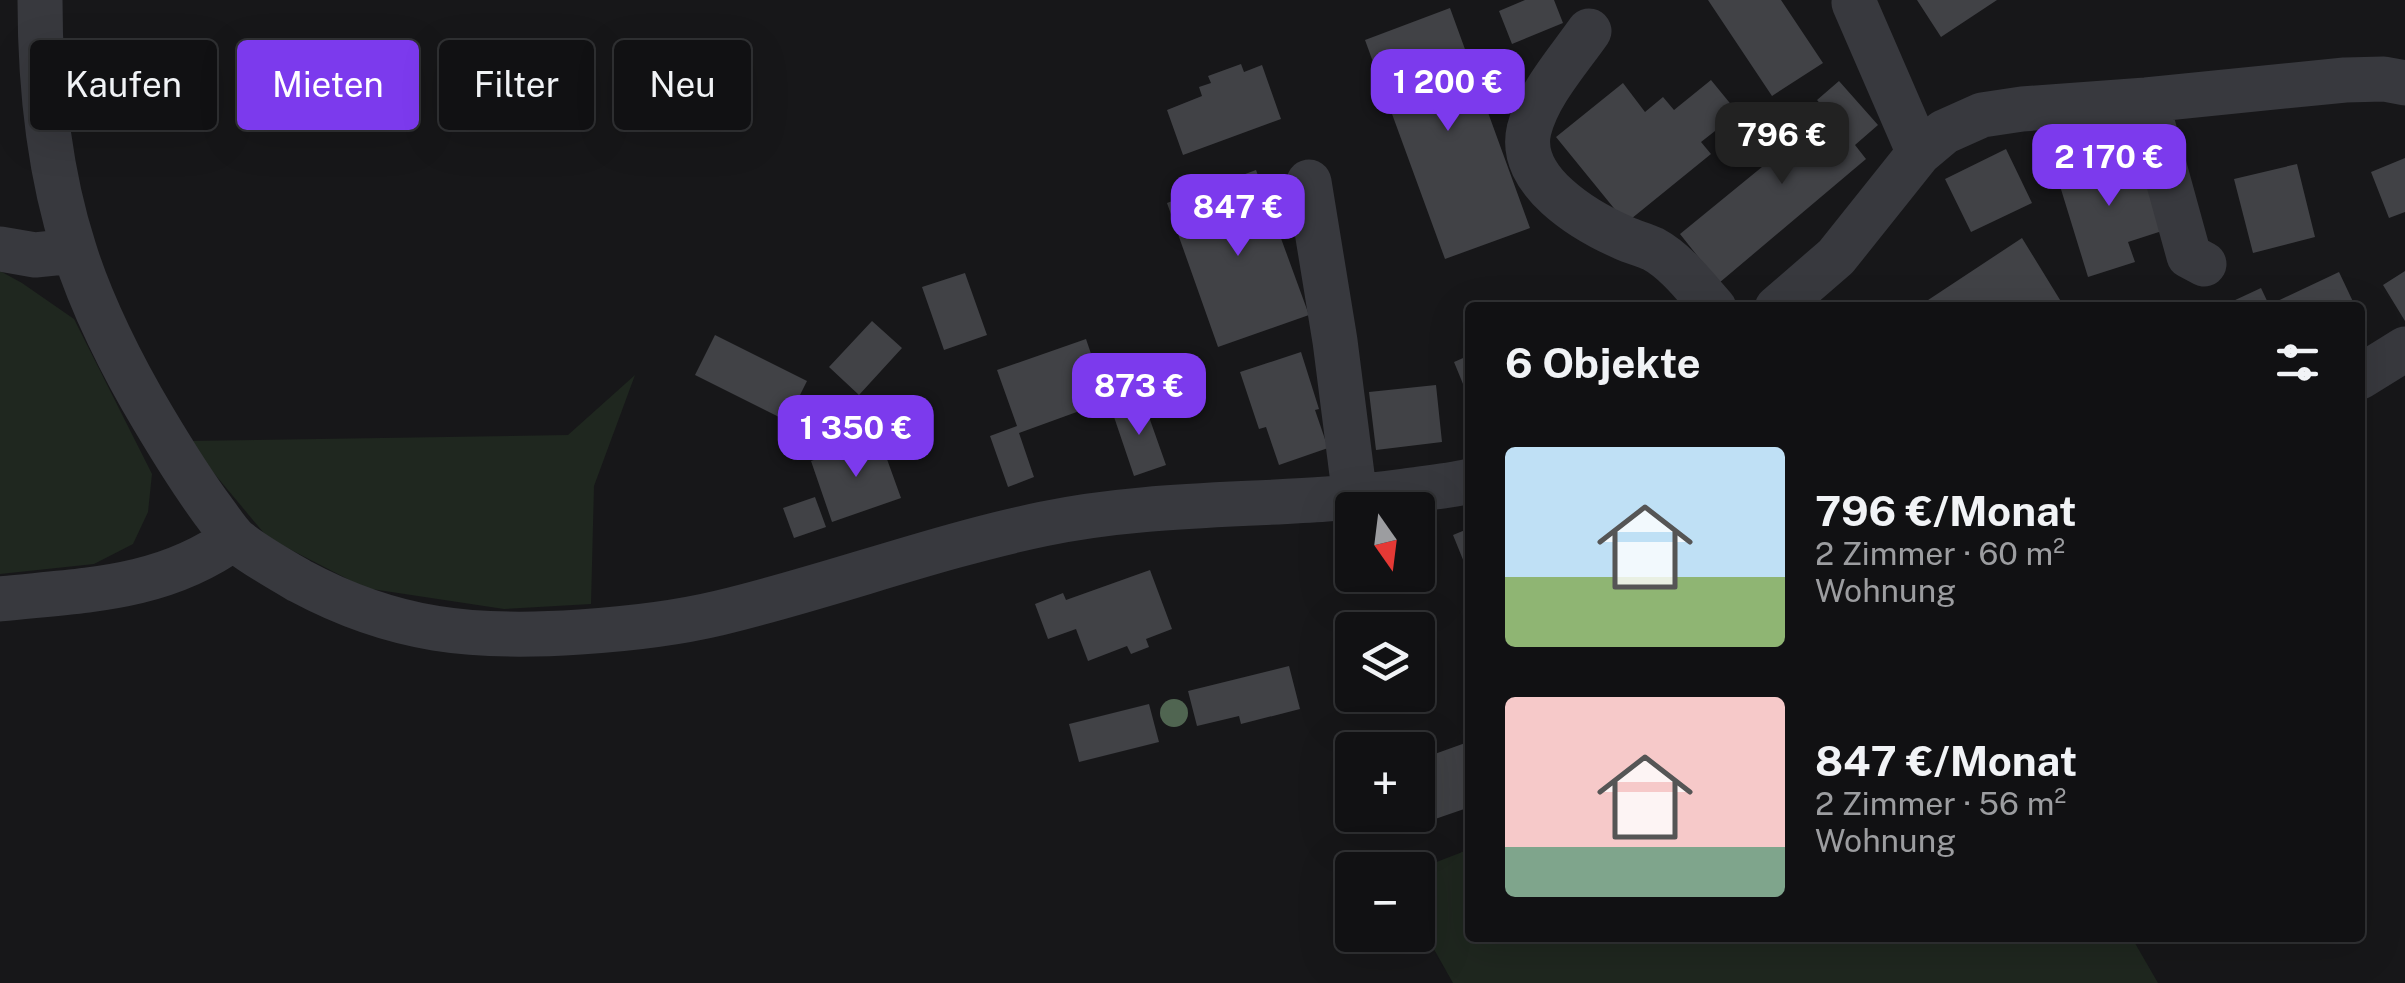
<!DOCTYPE html>
<html lang="de">
<meta charset="utf-8">
<style>
:root{--surface:#111113;--page:#1e1f21;--text:#f1f3f6;--muted:#9c9da0;--line:#303133;--accent:#7c3aed}
body{margin:0;font-family:"Public Sans",sans-serif;background:var(--page);color:var(--text);height:100vh;display:flex;flex-direction:column;font-size:38px;white-space:nowrap}
*{box-sizing:border-box;margin:0}
p{font-size:32px;color:var(--muted)}
.icon{flex:none;width:55px;height:55px;fill:none;stroke:currentColor;stroke-width:2;stroke-linecap:round;stroke-linejoin:round}
.map{position:relative;flex:1;overflow:hidden}
.details{position:absolute;left:1465px;top:302px;width:900px;height:640px;display:flex;flex-direction:column;background:var(--surface);border-radius:10px;box-shadow:0 10px 40px #0002,0 0 0 2px var(--line)}
.details>*{flex:none}
.banner{position:absolute;left:30px;top:40px;width:950px;height:90px;display:flex;gap:20px}
.needle{width:65px;rotate:166deg}
.tools{position:absolute;left:1335px;top:492px;display:grid;gap:20px}
.tools a{display:grid;place-items:center;width:100px;height:100px;border-radius:10px;background:var(--surface);box-shadow:0 10px 40px #0002,0 0 0 2px var(--line);font-size:50px}
.price{position:absolute;translate:-50% -85px;padding:0 22px;border-radius:20px;background:var(--accent);color:#fff;font-size:32px;line-height:65px;filter:drop-shadow(0 2px 5px #0008)}
.price::after{content:'';position:absolute;left:50%;top:60px;width:30px;height:22px;margin-left:-15px;background:inherit;clip-path:polygon(0 0,100% 0,50% 100%)}
.price.on{background:#222;color:#fff}
ul{padding:0;list-style:none}
li{display:flex;align-items:center;gap:30px;height:250px;padding:0 40px}
li span{display:grid;place-items:center;flex:none;width:280px;height:200px;border-radius:10px;color:#555}
li>.icon{margin-inline-start:auto}
span .icon{width:120px;height:120px;fill:#fffc;stroke-width:1}
li b{font-size:42px}
h2{display:flex;justify-content:space-between;align-items:center;height:120px;padding:0 40px;font-size:42px}
.chip{padding:0 35px;border-radius:10px;background:var(--surface);box-shadow:0 10px 40px #0002,0 0 0 2px var(--line);font-size:35px;line-height:90px}
.chip.on{background:var(--accent);color:#fff}
.map>svg:first-child{display:block}
.green{fill:#1f271f}
.building{fill:#414246}
.lines{fill:none;stroke-linecap:round;stroke-linejoin:round}
.minor{stroke:#38393e;stroke-width:45}
.tree{fill:#506551}
</style>
<div class="map">
<svg width="2405" height="983" viewBox="0 0 2405 983">
<rect width="100%" height="100%" fill="#171719"/>
<path class="green" d="M0,271L22,283L74,319L152,474L148,512L133,544L94,564L0,574Z
M635,375L594,486L591,604L504,609L365,588L268,538L187,441L568,435Z
M1470,849V938H2132L2158,983H1453L1418,921L1416,870Z"/>
<path class="building" d="M1525,0H1554L1563,23L1512,44L1499,11Z
M1708,0H1781L1823,63L1772,96Z
M1917,0H1997L1941,37Z
M1450,8L1530,228L1445,259L1365,40Z
M1241,64L1244,72L1262,65L1281,119L1183,155L1167,110L1202,96L1199,87L1211,83L1208,76Z
M1711,80L1738,113L1701,142L1711,154L1626,223L1556,137L1623,83L1645,112L1663,97L1674,110Z
M1839,81L1878,125L1855,145L1866,159L1719,283L1680,234L1828,113L1817,100Z
M2136,147L2162,231L2128,242L2135,262L2088,277L2056,173Z
M2006,149L2032,203L1971,232L1945,179Z
M2405,158V212L2389,218L2371,172Z
M2297,164L2315,237L2253,253L2234,179Z
M1256,170L1309,315L1218,347L1167,203Z
M2022,238L2065,308H1916Z
M2405,271V321L2383,285Z
M2339,272L2356,308H2218L2261,288L2269,305Z
M965,273L987,335L944,350L922,287Z
M872,321L902,348L859,395L829,367Z
M715,335L807,381L787,421L695,375Z
M1086,339L1107,401L1019,433L1034,477L1008,487L990,436L1017,426L997,370Z
M1301,352L1319,409L1315,410L1328,448L1279,465L1266,427L1259,429L1240,372Z
M1470,355V401L1454,362Z
M1436,385L1442,442L1376,450L1369,392Z
M1143,400L1166,465L1134,476L1112,411Z
M879,437L901,498L832,522L811,461Z
M815,497L826,527L794,538L783,508Z
M1470,528V577L1453,535Z
M1150,570L1172,629L1146,639L1149,647L1131,654L1127,646L1088,661L1076,629L1048,639L1035,604L1063,593L1066,600Z
M1289,666L1300,709L1241,724L1239,716L1197,726L1188,691Z
M1149,704L1159,742L1079,762L1069,724Z
M1468,742L1470,748V807L1412,827L1408,815H1418V760Z"/>
<g class="lines">
<path class="minor" d="M40,0C40,84 48,168 74,249C91,304 123,368 153,418C172,450 191,481 214,512C221,521 228,533 237,541C256,556 279,569 300,581C395,632 474,639 580,632C626,629 673,624 719,613C828,587 933,547 1043,524C1162,499 1285,508 1405,491C1427,488 1449,486 1470,481
M1855,0L1854,3L1919,153
M1589,31C1568,61 1538,94 1529,130C1517,181 1585,221 1624,238C1633,242 1644,245 1653,249C1677,262 1696,288 1714,308
M2146,100L2189,256L2204,264
M1309,182L1335,341L1355,498
M0,249L35,255L74,251
M1777,308L1836,257L1919,153L1944,132L1982,115L2022,109L2146,100L2345,80L2384,79L2405,83
M2360,377L2405,349
M0,599C84,590 162,590 234,538"/>
</g>
<circle class="tree" cx="1174" cy="713" r="14"/>
</svg>
<div class="tools">
<a><svg class="needle" viewBox="-14 -14 28 28"><path d="M0-13l5 13h-10z" fill="#e53935"/><path d="M0 13l5-13h-10z" fill="#9c9da0"/></svg></a>
<a><svg class="icon" aria-label="layers" viewBox="0 0 24 24"><path d="M12 4l9 5-9 5-9-5zM3 14l9 5 9-5"/></svg></a>
<a>+</a>
<a>−</a>
</div>
<b class="price" style="left:1448px;top:134px">1 200 €</b>
<b class="price on" style="left:1782px;top:187px">796 €</b>
<b class="price" style="left:2109px;top:209px">2 170 €</b>
<b class="price" style="left:1238px;top:259px">847 €</b>
<b class="price" style="left:1139px;top:438px">873 €</b>
<b class="price" style="left:856px;top:480px">1 350 €</b>
<div class="banner">
<a class="chip">Kaufen</a>
<a class="chip on">Mieten</a>
<a class="chip">Filter</a>
<a class="chip">Neu</a>
</div>
<section class="details">
<h2>6 Objekte<svg class="icon" aria-label="filters" viewBox="0 0 24 24"><path d="M4 7h16M4 17h16"/><circle cx="9" cy="7" r="2"/><circle cx="15" cy="17" r="2"/></svg></h2>
<ul>
<li><span style="background:linear-gradient(#bfe0f5 65%,#8fb573 0)"><svg class="icon" aria-label="home" viewBox="0 0 24 24"><path d="M3 11l9-7 9 7M6 9v11h12V9"/></svg></span><div><b>796 €/Monat</b><p>2 Zimmer · 60 m²</p><p>Wohnung</p></div></li>
<li><span style="background:linear-gradient(#f6c9c9 75%,#7fa58c 0)"><svg class="icon" aria-label="home" viewBox="0 0 24 24"><path d="M3 11l9-7 9 7M6 9v11h12V9"/></svg></span><div><b>847 €/Monat</b><p>2 Zimmer · 56 m²</p><p>Wohnung</p></div></li>
</ul>
</section>
</div>
